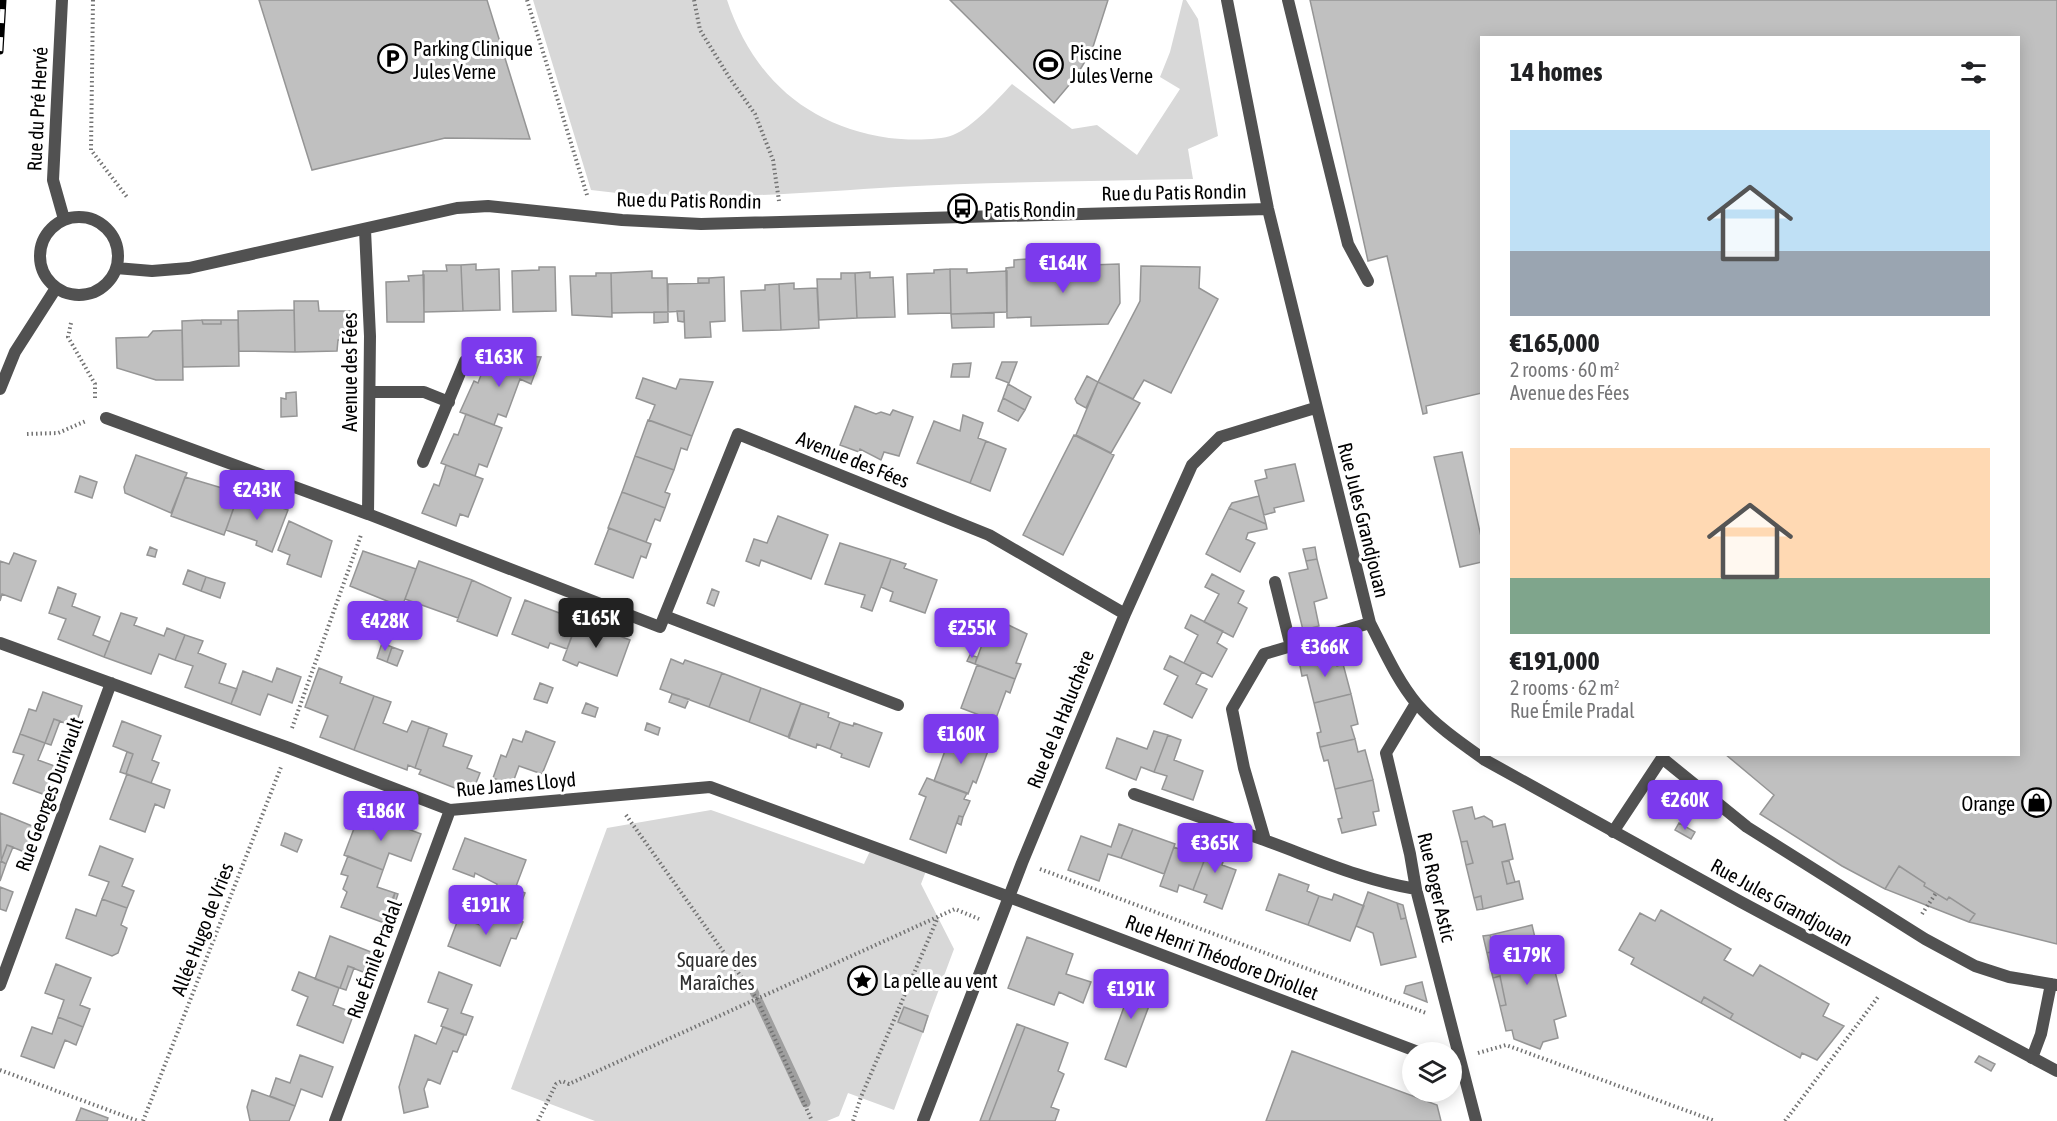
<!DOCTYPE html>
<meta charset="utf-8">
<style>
:root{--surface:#fff;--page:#f2f2f2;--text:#202124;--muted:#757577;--accent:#7c3aed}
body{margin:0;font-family:"Asap Condensed",sans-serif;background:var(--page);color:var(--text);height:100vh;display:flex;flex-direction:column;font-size:22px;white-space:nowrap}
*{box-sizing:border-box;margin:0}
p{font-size:20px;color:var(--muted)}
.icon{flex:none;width:33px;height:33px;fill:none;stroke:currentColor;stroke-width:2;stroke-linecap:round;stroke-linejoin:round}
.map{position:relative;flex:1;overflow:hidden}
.side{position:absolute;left:1480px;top:36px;width:540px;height:720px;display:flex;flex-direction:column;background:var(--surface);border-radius:0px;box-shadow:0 3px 15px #0003}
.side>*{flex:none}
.controls{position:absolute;left:1402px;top:1042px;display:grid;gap:12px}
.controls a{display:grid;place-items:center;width:60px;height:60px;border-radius:50%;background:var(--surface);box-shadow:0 3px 15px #0003;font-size:30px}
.price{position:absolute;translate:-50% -51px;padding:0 14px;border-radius:6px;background:var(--accent);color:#fff;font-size:20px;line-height:39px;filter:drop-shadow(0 2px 3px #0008)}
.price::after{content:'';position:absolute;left:50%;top:36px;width:18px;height:14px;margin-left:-9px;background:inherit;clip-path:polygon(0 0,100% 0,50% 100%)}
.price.on{background:#222;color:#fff}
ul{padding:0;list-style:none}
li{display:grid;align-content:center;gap:12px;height:318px;padding:0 30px}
li span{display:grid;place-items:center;height:186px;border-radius:0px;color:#555}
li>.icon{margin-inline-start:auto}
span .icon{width:108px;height:108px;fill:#fffc;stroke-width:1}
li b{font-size:26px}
h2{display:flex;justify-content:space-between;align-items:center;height:72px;padding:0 30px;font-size:26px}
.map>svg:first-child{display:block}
.park{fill:#d8d8d8}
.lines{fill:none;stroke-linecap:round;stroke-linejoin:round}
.stream{stroke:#9f9f9f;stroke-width:9}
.building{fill:#c0c0c0;stroke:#959595;stroke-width:1.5}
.path{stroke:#737373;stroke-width:4;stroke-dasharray:1.5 3;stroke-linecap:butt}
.lane{stroke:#515151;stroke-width:12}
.street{stroke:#515151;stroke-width:12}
.rail-casing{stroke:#000;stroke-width:7}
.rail{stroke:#fff;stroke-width:4.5;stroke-dasharray:14;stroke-linecap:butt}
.labels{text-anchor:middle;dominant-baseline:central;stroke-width:6;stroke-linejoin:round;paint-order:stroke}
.poi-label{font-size:20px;fill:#000;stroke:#fff;text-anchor:start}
.street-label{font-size:20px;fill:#000;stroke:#fff}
.park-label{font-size:20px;fill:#2f2f2f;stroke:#fff}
</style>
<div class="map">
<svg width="2057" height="1121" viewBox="0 0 2057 1121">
<rect width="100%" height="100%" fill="#fff"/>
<path class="park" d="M533,0H727C753,78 807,126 889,138C904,140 938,141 953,135C973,127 997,100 1012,84L1072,129L1097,125L1137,155L1180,89L1160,77L1170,52L1183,0H1186L1198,19L1218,136L1188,149L1193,179C1094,181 995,182 896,187C799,193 687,203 591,190Z
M711,810L864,864L870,851L926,871L921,884L954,949L894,1110L848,1093L839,1116L827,1121H595L511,1089L607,828Z"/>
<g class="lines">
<path class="stream" d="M752,987L755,994
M759,1002L806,1103"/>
</g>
<path class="building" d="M259,0H487L530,139L445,138L312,170Z
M950,0H1108L1092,50L1075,78L1054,103Z
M1310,0H2057V944L1969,922L1975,914L1949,897L1947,900L1924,886L1925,883L1899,866L1885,889L1842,866L1760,814L1774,795L1725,754H2019V38H1482V393L1426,406L1427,413L1423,414L1387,256L1368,261Z
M1028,259V267L1119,264L1120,303L1108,324L1031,326V317L1007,318L1006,268L1014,267V260Z
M476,264V270L499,269L500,310L463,311L461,265Z
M446,265H461L463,311L424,312L423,271H447Z
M1141,266L1200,267L1199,288L1218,299L1171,393L1144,380L1133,399L1098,382L1140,301Z
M539,267H555L556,311L513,312L512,271L539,270Z
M950,269H967V273L1007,271V312L951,314Z
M950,269L951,313L908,314L907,274L934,273V270Z
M652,271V278H667L668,312L612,313L611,273Z
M870,272V278L893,277L895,317L857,318L855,273Z
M596,273H611L612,317L572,315L570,276H596Z
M841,273H855L857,318L819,320L817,279H841Z
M424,275V322H387L386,282L409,281L408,276Z
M724,277L725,321L710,322L711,337L685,338L684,311L668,312V284L709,283V278Z
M698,278H709V283H698Z
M794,283V289L817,288L819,328L781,330L779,284Z
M779,284L781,330L743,331L741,291L765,290V285Z
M294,301H318L319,311H350L351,340H338L337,351L295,352Z
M294,310L295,352L239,351L238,311Z
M677,311H684V322L678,321Z
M654,312H668V322L654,323Z
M994,313V327L952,328L951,314Z
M202,320H221V324H203Z
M202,320L203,324H221V320H238L239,366L183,367L182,321Z
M182,330L183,380H156L117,368L116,338L148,337L153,331Z
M506,355L541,357L531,384L520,379L506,417L498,414L494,425L460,412L474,381L478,383L484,367L500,370Z
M1002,362H1017L1009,383L996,378Z
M971,363L969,377H951L953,364Z
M1087,376L1098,382L1086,408L1077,403L1075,399Z
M643,378L676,389L680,379L713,382L692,436L649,420L655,405L636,398Z
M1098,382L1140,403L1111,453L1076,435Z
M1008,384L1031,397L1025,410L1003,398Z
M296,392L297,416L281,417V398L286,399V393Z
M1003,398L1025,410L1018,421L998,411Z
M855,406L876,414L881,412L890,415L893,410L913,417L899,456L884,452L881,460L860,449L859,452L840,445Z
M466,414L502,428L487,467L479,464L475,476L441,463L454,434L458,435Z
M963,415L983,423L978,438L986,441L970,483L917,463L934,421L960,431Z
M648,420L692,436L687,450L681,448L674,470L635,456Z
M1074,435L1114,455L1063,555L1023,535Z
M986,441L1006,449L990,491L970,483Z
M1462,452L1482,541V562L1460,567L1434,457Z
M136,455L187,473L171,513L125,493L124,487Z
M635,456L674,470L665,492L670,494L665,508L622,492Z
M1295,464L1304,501L1274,508L1275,512L1264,515L1255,481L1267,478L1265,470Z
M446,465L483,479L468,517L460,514L456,526L422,513L434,484L439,486Z
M80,476L97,482L92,498L75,492Z
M185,477L239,493L224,535L171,516Z
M622,492L665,508L660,521L655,519L646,542L608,528Z
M239,493L288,510L272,552L256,545L257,541L226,530Z
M1259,496L1266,524L1229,508L1232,503Z
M1229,508L1266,524L1267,529L1248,533L1246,539L1255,543L1240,572L1206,554Z
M778,516L828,535L811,579L761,560L759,566L746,561L754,539L767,543Z
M289,521L332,541L321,577L287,564L290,555L278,550Z
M609,528L651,544L646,558L641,556L633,578L595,564Z
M840,543L891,559L872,611L861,607L865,595L825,584Z
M150,547L157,550L155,557L147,555Z
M1315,547L1317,559L1306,561L1303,549Z
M363,551L416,569L402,607L350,586Z
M14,553L36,561L21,601L2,594L0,601V561L9,564Z
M891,559L906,564L904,568L937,580L925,613L890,601L893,592L881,587Z
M1317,559L1327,598L1314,602L1319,626L1303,630L1289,573L1308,569L1306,561Z
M419,561L472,580L458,618L405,599Z
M188,570L206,577L201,591L183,584Z
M1212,574L1244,591L1238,603L1247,608L1233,637L1204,622L1219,594L1205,587Z
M206,577L225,583L220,598L201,591Z
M472,580L511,598L497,636L457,621Z
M58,587L76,594L72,606L100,617L93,635L110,642L104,657L58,639L66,619L49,613Z
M712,589L719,592L714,606L707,603Z
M525,600L562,614L560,618L576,624L567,649L550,643L548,648L512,634Z
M121,613L137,618L134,625L164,636L167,628L185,635L175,660L159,654L151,674L104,657Z
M1191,615L1223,631L1217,643L1227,649L1212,677L1184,663L1198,635L1185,628Z
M992,617L1027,634L1016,663L1021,664L1015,679L975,664Z
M578,620L630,640L617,676L579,662L577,666L563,660Z
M185,635L203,641L198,653L226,664L219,683L237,689L231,704L185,687L193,666L175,660Z
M382,643L392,647L387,662L377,658Z
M392,647L403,651L397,666L387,662Z
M1333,653L1337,666L1343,664L1351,694L1314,703L1307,675L1302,676L1299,661Z
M970,655L977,657L975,664L967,661Z
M1170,656L1202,672L1196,684L1207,689L1192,718L1164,704L1178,676L1164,669Z
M671,659L683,664L685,660L722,673L709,707L660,689Z
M977,665L1015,679L1010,693L1006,691L995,721L961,708Z
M277,668L301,677L292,703L268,694L260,715L231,704L243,671L272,682Z
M319,668L342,677L340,683L374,696L354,750L320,737L328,716L305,707Z
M722,673L761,688L749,722L709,707Z
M540,683L553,688L547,703L534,699Z
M761,688L801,703L788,737L749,722Z
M43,692L82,706L75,727L54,719L45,743L20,734L29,709L36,711Z
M672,694L689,699L685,708L669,702Z
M1351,694L1358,724L1351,726L1355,739L1320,747L1317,733L1321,732L1314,703Z
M374,696L391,702L383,723L407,732L412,721L429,727L415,768L408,765L407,770L354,750Z
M586,703L598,708L595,717L582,713Z
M801,703L829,713L828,717L840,722L830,749L817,744L816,748L789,738Z
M54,719L60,721L51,745L45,743Z
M122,721L161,736L152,760L159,763L151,783L126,774L133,754L113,746Z
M840,722L853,726L854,723L882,733L869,767L841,757L842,754L830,749Z
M647,723L660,728L658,735L645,730Z
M429,727L447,734L443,746L472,756L467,768L480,773L474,788L460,790L419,774L421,770L415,768Z
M526,731L555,742L542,774L519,766L512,785L493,778L501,755L506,757L513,739L522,742Z
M1154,731L1168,735L1154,772L1141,767L1136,780L1106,768L1117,738L1147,749Z
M20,734L45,743L38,760L60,768L48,796L13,783L24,755L13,752Z
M1168,735L1181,740L1174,760L1203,771L1193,800L1162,789L1167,776L1154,772Z
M950,737L988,751L976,783L973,781L968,794L934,781Z
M1355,739L1358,752L1365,750L1373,780L1335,789L1328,760L1324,761L1320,747Z
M127,752L133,754L126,774L120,772Z
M127,774L170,790L164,808L155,804L145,832L110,819Z
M927,778L967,793L964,799L970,801L963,817L959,816L946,853L910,839L926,797L919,794Z
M1373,780L1379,811L1373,812L1376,825L1342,833L1338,819L1342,818L1335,789Z
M1472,807L1475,819L1484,816L1492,821L1493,827L1505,824L1513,859L1502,862L1507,884L1519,881L1523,899L1483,909L1481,896L1474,898L1466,865L1473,863L1467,841L1461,842L1453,811Z
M360,810L364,812L358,828L355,826Z
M364,812L421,834L411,861L389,853L383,870L344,855L355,826L358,828Z
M0,813L37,828L27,853L7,845L1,861Z
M959,816L963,817L961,825L957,823Z
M1679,823L1695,832L1691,839L1675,830Z
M1119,824L1133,829L1121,858L1108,854L1099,881L1068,870L1081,836L1111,847Z
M1133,829L1175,844L1164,874L1121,858Z
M1197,829L1214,835L1193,890L1179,885L1177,892L1160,886L1174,847L1189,853Z
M285,833L302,840L297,852L281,845Z
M1214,835L1230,841L1222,865L1236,870L1222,909L1204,902L1207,895L1193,890Z
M465,838L526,860L515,889L525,893L515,919L487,909L497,884L475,873L474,877L453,869Z
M1467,841L1473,863L1466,865L1461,842Z
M7,845L13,847L6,864L1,861Z
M100,846L133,859L122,886L134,891L127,908L102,899L109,882L89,875Z
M348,856L383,870L377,887L395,893L387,924L341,907L347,892L343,889L348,876L341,874Z
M1,861L6,864L0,881V863Z
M1509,861L1515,882L1507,884L1502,862Z
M1899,866L1925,883L1924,886L1947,900L1949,897L1975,914L1969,922L1885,889Z
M1279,874L1309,885L1307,891L1319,896L1308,925L1266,910Z
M0,887L13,892L6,911L0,909Z
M1368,892L1397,903L1401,919L1406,918L1416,957L1381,965L1373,933L1356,926Z
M395,893L398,894L394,906L390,904Z
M1334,894L1364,906L1350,941L1308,925L1319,896L1332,900Z
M1481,896L1483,909L1477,910L1474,898Z
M102,899L127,908L121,925L127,928L118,953L112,956L66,938L76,909L96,916Z
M1397,903L1403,905L1406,918L1401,919Z
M487,909L523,922L516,939L511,938L500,966L448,946L459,917L480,925Z
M1661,910L1731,949L1724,960L1753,976L1760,965L1829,1004L1823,1016L1844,1026L1817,1060L1802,1053L1800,1058L1730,1019L1733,1014L1704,997L1701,1003L1631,964L1634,958L1619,950L1640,913L1655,921Z
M1532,925L1536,942L1547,939L1566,1016L1554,1020L1558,1038L1543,1042L1540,1049L1514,1039L1512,1030L1506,1031L1500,1006L1506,1005L1500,976L1493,978L1487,953L1494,951L1490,935Z
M1490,935L1494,951L1487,953L1483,936Z
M330,936L376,954L368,974L348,966L340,988L315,979Z
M1027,937L1073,954L1066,974L1091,982L1083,1003L1059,992L1054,1005L1008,988Z
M56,964L91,978L80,1005L90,1009L83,1027L58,1017L64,1000L45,993Z
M348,966L354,968L346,990L340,988Z
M299,972L339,988L333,1005L354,1013L343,1043L297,1025L308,997L292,990Z
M439,972L472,985L461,1013L473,1017L466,1035L441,1026L448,1009L428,1002Z
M1136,974L1158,982L1126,1067L1105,1059Z
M1500,976L1506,1005L1500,1006L1493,978Z
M1422,982L1427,1002L1404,993L1406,986Z
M1704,997L1733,1014L1730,1019L1701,1003Z
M904,1007L928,1016L923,1032L898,1022Z
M58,1017L83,1027L76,1045L65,1040L54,1068L21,1056L32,1027L52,1034Z
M1017,1024L1025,1027L989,1121H980Z
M443,1027L464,1035L457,1052L453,1051L440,1084L428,1079L424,1089L428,1107L404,1113L399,1087L415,1035L436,1044Z
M1025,1027L1068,1043L1058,1071L1064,1074L1051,1107L1059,1110L1055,1121H989Z
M1292,1051L1437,1105L1441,1121H1266Z
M300,1055L333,1067L322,1097L301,1089L295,1106L270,1096L276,1078L290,1083Z
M1979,1056L1995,1064L1991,1071L1975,1062Z
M252,1090L295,1106L289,1121H250L247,1107Z
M81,1108L108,1118L107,1121H76Z"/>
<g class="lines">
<path class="path" d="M93,0L91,150L127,197
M527,0L587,195
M694,0L700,30L729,77L755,114L773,160L779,201
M71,323L68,337L95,384V400
M27,434L58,433L86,421
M292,728L361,535
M626,815L757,999L812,1121
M1040,869L1426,1013
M1922,914L1936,893
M1478,1053L1506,1045L1715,1121
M0,1070L138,1121
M143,1121L281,767
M538,1121L556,1084L562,1081L569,1084L955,909L979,919
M853,1121L861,1097L938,917
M1785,1121L1878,997"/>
<path class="lane" d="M1288,0L1348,244L1368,281
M370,392H424L449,402
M423,462L465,361
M1613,832L1662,758L1747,827L1925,939L1975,966L2009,977L2057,985
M2032,1058L2041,1034L2051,984"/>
<path class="street" d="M62,0L53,180L64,219
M1227,0L1268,209L1370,623C1384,650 1397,680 1417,704C1436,726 1461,743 1485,760L1741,902L2057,1071
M40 256a39 39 0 1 1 78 0a39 39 0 1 1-78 0Z
M365,230L370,336L368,514L660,627L738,434L989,535L1125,614
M116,268L152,271L189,268L457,208L488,206L622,220L701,224L1268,209
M0,389L15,352L56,288
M106,418L368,514
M1275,582L1291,647
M665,616L898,705
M0,643L289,748L450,810L710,787L1009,897L1421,1053
M1416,703L1386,753L1410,854L1416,889L1476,1121
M1134,794C1177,809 1221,824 1264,840C1314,858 1362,880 1416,889
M1265,840L1244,768L1232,709L1264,654L1370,623
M0,985L111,683
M335,1121L450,810
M923,1121L1022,863L1125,614L1192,465L1220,437L1315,408"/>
<defs>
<path id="rail" d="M0,51L3,0"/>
</defs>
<use href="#rail" class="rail-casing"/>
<use href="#rail" class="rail"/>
</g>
<defs>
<symbol id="parking-ring" viewBox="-11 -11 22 22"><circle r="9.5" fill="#fff" stroke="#000" stroke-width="1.5"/><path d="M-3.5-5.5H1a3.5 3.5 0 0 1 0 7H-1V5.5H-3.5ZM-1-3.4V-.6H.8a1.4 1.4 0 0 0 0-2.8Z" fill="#000"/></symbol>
<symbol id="stadium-ring" viewBox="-11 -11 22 22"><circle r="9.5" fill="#fff" stroke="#000" stroke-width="1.5"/><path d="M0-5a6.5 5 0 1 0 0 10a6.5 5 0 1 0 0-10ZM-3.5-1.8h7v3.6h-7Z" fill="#000"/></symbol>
<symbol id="bus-ring" viewBox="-11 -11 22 22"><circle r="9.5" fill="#fff" stroke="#000" stroke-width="1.5"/><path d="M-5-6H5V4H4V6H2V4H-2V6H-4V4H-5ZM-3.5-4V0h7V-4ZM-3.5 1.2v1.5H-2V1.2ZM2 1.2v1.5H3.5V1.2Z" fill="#000"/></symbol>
<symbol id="shop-ring" viewBox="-11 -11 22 22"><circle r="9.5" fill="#fff" stroke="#000" stroke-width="1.5"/><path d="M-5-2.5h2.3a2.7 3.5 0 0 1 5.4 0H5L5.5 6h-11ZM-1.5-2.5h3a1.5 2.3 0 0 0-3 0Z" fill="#000"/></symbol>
<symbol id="sight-ring" viewBox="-11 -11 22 22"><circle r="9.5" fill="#fff" stroke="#000" stroke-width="1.5"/><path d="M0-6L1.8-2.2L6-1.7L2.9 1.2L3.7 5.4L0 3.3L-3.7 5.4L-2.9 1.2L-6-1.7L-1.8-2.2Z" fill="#000"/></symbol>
</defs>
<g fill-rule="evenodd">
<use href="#parking-ring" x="376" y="42" width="33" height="33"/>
<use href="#stadium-ring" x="1032" y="48" width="33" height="33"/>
<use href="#bus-ring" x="946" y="192" width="33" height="33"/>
<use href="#shop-ring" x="2020" y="786" width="33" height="33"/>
<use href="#sight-ring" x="846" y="964" width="33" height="33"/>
</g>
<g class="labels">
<g class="poi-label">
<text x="413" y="48">Parking Clinique<tspan x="413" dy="23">Jules Verne</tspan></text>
<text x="1070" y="52">Piscine<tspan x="1070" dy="23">Jules Verne</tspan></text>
<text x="984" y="209">Patis Rondin</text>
<text x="2015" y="803" text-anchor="end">Orange</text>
<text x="883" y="980">La pelle au vent</text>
</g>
<g class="street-label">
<text transform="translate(37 109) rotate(-87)">Rue du Pré Hervé</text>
<text transform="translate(1174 192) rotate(-1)">Rue du Patis Rondin</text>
<text transform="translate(689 200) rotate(1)">Rue du Patis Rondin</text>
<text transform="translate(349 372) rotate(-90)">Avenue des Fées</text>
<text transform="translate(853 459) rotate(22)">Avenue des Fées</text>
<text transform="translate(1364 520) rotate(76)">Rue Jules Grandjouan</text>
<text transform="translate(1060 719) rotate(-68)">Rue de la Haluchère</text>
<text transform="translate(516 784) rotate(-5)">Rue James Lloyd</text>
<text transform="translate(49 794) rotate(-70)">Rue Georges Durivault</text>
<text transform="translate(1437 887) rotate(77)">Rue Roger Astic</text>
<text transform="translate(1782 902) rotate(29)">Rue Jules Grandjouan</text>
<text transform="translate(202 929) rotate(-69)">Allée Hugo de Vries</text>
<text transform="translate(1222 957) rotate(21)">Rue Henri Théodore Driollet</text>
<text transform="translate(374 959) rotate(-70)">Rue Émile Pradal</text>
</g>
<g class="park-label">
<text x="717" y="959">Square des<tspan x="717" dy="23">Maraîches</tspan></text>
</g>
</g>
</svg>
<div class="controls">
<a><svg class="icon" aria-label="layers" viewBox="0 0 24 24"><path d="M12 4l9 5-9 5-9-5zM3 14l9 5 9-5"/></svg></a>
</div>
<b class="price" style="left:1063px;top:294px">€164K</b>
<b class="price" style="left:499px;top:388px">€163K</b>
<b class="price" style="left:257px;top:521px">€243K</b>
<b class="price on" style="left:596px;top:649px">€165K</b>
<b class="price" style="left:385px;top:652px">€428K</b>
<b class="price" style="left:972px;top:659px">€255K</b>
<b class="price" style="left:1325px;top:678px">€366K</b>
<b class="price" style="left:961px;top:765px">€160K</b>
<b class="price" style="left:1685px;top:831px">€260K</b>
<b class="price" style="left:381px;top:842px">€186K</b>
<b class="price" style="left:1215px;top:874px">€365K</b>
<b class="price" style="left:486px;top:936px">€191K</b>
<b class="price" style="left:1527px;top:986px">€179K</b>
<b class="price" style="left:1131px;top:1020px">€191K</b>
<section class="side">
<h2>14 homes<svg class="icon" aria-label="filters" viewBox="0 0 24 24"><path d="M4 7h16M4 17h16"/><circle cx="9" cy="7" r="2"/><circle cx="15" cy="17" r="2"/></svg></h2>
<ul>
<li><span style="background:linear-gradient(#bfe0f5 65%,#9aa5b1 0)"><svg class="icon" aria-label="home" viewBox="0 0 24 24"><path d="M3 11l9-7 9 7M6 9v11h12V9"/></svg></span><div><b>€165,000</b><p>2 rooms · 60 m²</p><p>Avenue des Fées</p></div></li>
<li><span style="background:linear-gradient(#ffd9b3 70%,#7fa58c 0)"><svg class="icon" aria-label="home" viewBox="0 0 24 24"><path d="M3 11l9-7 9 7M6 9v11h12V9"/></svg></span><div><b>€191,000</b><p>2 rooms · 62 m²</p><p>Rue Émile Pradal</p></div></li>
</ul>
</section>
</div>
